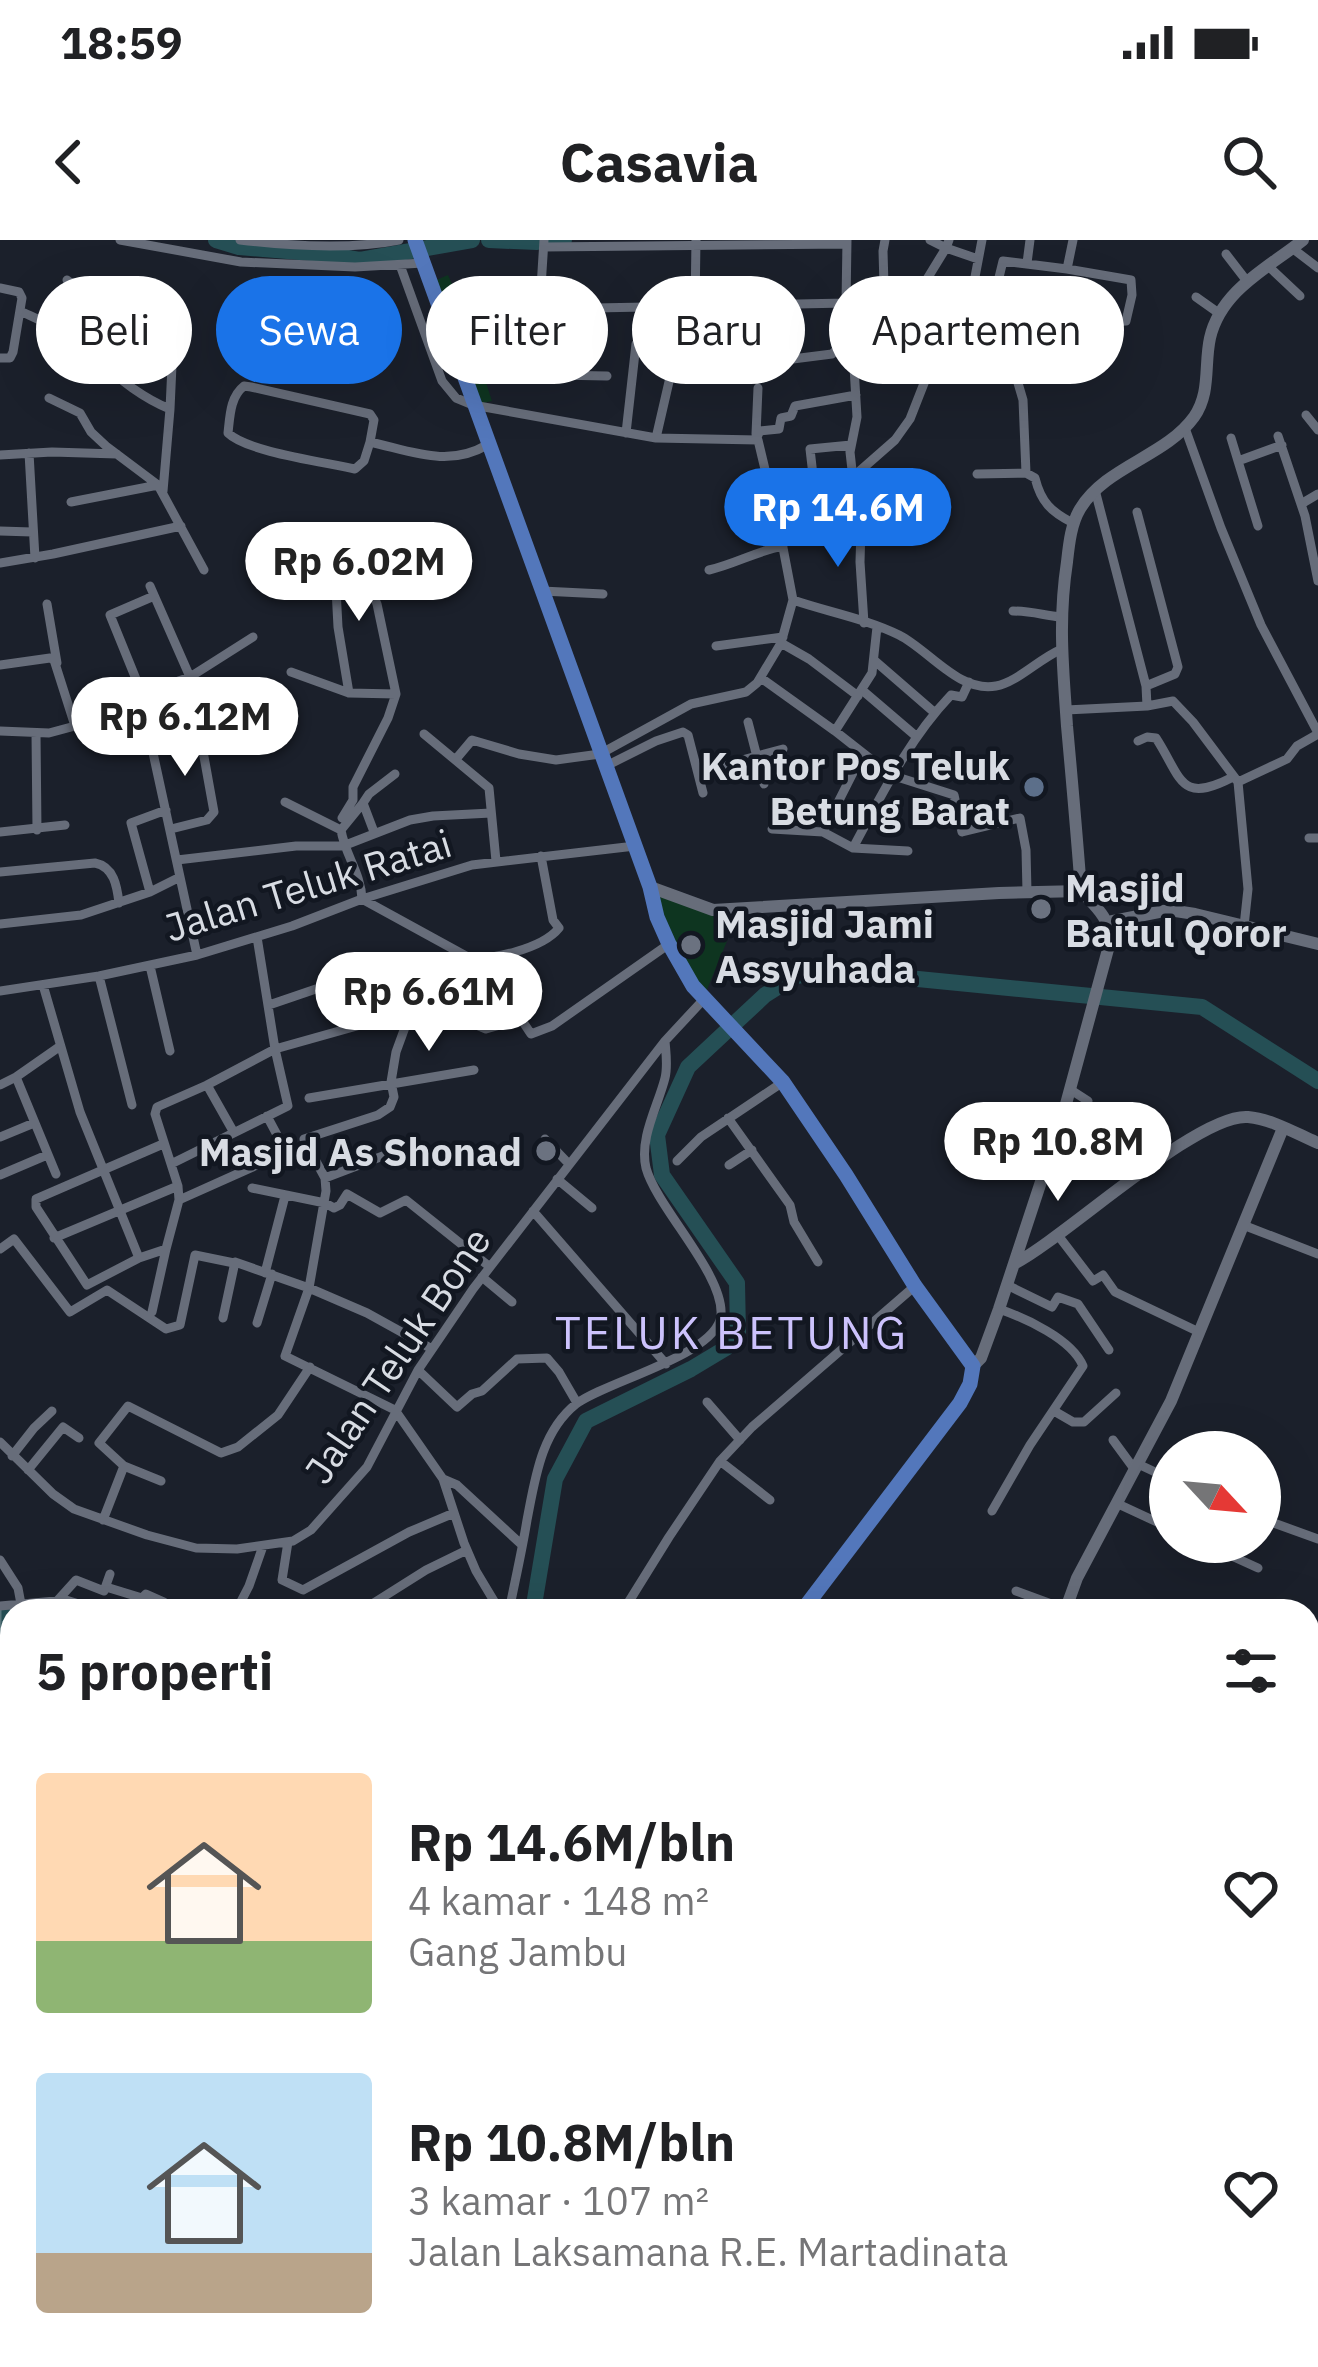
<!DOCTYPE html>
<html lang="id">
<meta charset="utf-8">
<style>
:root{--surface:#fff;--page:#f6f6f6;--text:#202124;--muted:#757577;--accent:#1a73e8}
body{margin:0;font-family:"IBM Plex Sans",sans-serif;background:var(--page);color:var(--text);height:100vh;display:flex;flex-direction:column;font-size:45px;white-space:nowrap}
*{box-sizing:border-box;margin:0}
p{font-size:39px;color:var(--muted)}
.icon{flex:none;width:66px;height:66px;fill:none;stroke:currentColor;stroke-width:2;stroke-linecap:round;stroke-linejoin:round}
.map{position:relative;flex:1;overflow:hidden}
.panel{position:absolute;left:0px;top:1359px;width:1320px;height:768px;display:flex;flex-direction:column;background:var(--surface);border-radius:36px 36px 0 0;box-shadow:0 12px 48px #0002}
.panel>*{flex:none}
.banner{position:absolute;left:36px;top:36px;width:1248px;height:108px;display:flex;gap:24px}
.needle{width:78px;rotate:116deg}
.fabs{position:absolute;left:1149px;top:1191px;display:grid;gap:24px}
.fabs a{display:grid;place-items:center;width:132px;height:132px;border-radius:50%;background:var(--surface);box-shadow:0 12px 48px #0002;font-size:60px}
.price{position:absolute;translate:-50% -102px;padding:0 27px;border-radius:42px;background:#fff;color:#222;font-size:39px;line-height:78px;filter:drop-shadow(0 3px 6px #0008)}
.price::after{content:'';position:absolute;left:50%;top:72px;width:36px;height:27px;margin-left:-18px;background:inherit;clip-path:polygon(0 0,100% 0,50% 100%)}
.price.on{background:var(--accent);color:#fff}
ul{padding:0;list-style:none}
li{display:flex;align-items:center;gap:36px;height:300px;padding:0 36px}
li span{display:grid;place-items:center;flex:none;width:336px;height:240px;border-radius:12px;color:#555}
li>.icon{margin-inline-start:auto}
span .icon{width:144px;height:144px;fill:#fffc;stroke-width:1}
li b{font-size:51px}
h2{display:flex;justify-content:space-between;align-items:center;height:144px;padding:0 36px;font-size:51px}
.pill{padding:0 42px;border-radius:54px;background:var(--surface);box-shadow:0 12px 48px #0002;font-size:42px;line-height:108px}
.pill.on{background:var(--accent);color:#fff}
.status{display:flex;justify-content:space-between;align-items:center;height:84px;padding:0 60px;background:var(--surface);direction:ltr}
.status svg{height:33px;fill:currentColor}
header{display:flex;justify-content:space-between;align-items:center;height:156px;padding:0 36px;background:var(--surface);font-size:54px;font-weight:700}
.map>svg:first-child{display:block}
.green{fill:#0e3520}
.water{fill:#254f55;stroke:#5b7980;stroke-width:3}
.lines{fill:none;stroke-linecap:round;stroke-linejoin:round}
.river{stroke:#254f55;stroke-width:16}
.minor{stroke:#676d7a;stroke-width:9}
.tertiary{stroke:#676d7a;stroke-width:12}
.primary{stroke:#5377bb;stroke-width:15}
.trunk{stroke:#4c7ad1;stroke-width:15}
.service-dot{fill:#5c6f8a;stroke:#121721;stroke-width:4.5}
.worship-dot{fill:#6b7280;stroke:#121721;stroke-width:4.5}
.labels{text-anchor:middle;dominant-baseline:central;stroke-width:9;stroke-linejoin:round;paint-order:stroke}
.poi-label{font-size:39px;font-weight:bold;fill:#d8dce3;stroke:#121721;text-anchor:end}
.street-label{font-size:39px;fill:#d8dce3;stroke:#121721}
.quarter-label{font-size:45px;letter-spacing:3px;fill:#ccc2fc;stroke:#121721}
</style>
<div class="status"><b>18:59</b><svg viewBox="0 0 49 12"><path d="M0 12V9h3v3zM5 12V6h3v6zM10 12V3h3v9zM15 12V0h3v12zM26 1h20v11H26zM47 4h2v5h-2z"/></svg></div>
<header><svg class="icon" aria-label="back" viewBox="0 0 24 24"><path d="M15 5l-7 7 7 7"/></svg>Casavia<svg class="icon" aria-label="search" viewBox="0 0 24 24"><circle cx="10" cy="10" r="6"/><path d="M15 15l6 6"/></svg></header>
<div class="map">
<svg width="1318" height="2127" viewBox="0 0 1318 2127">
<rect width="100%" height="100%" fill="#1b202b"/>
<path class="green" d="M448,35L470,84L536,58L540,77L475,109L492,161L478,164L434,41Z
M652,649L739,672L706,752L695,744Z"/>
<path class="water" d="M67,1361L99,1371H12V1420L0,1423V1366Z
M16,2115H248L249,2123L255,2124L254,2127H9Z"/>
<g class="lines">
<path class="river" d="M216,0L239,7L323,14L360,20L472,0
M489,0L537,2
M545,1L564,0
M533,1371L555,1239L586,1181L691,1129L726,1108L738,1092L737,1043L662,935L657,895L688,827L765,755L795,736L837,731L1202,767L1318,841"/>
<path class="minor" d="M120,0L241,22L355,27L423,23
M240,0C290,6 350,10 399,0
M544,0L540,63L544,127L554,135L607,136
M930,0L946,8L949,0
M544,7L847,4
M1292,8L1318,28
M1226,14L1246,40
M978,19L946,8L919,52L904,96L923,102L963,100L982,0
M1027,23L1030,0
M400,25L442,141L456,158L473,165L656,198L758,200L780,292L793,360L781,403L757,443L746,452L691,464L600,514L556,520L519,514L472,500L456,519
M1267,25L1300,56
M1067,29L1131,40L1132,55L1126,81C1103,83 1012,73 993,62L1003,21L1067,29L1073,0
M67,40L172,125L170,169
M0,48L19,52L22,58L13,112L10,118H0
M1196,57L1220,74
M695,66L696,0
M20,71C37,79 55,86 70,98C104,123 130,153 170,169L163,251
M451,99L540,63L594,68L846,63L847,0
M884,119L939,128H956L970,117
M761,123L832,114C848,101 846,82 846,63
M1018,143L1023,160L1026,233L1035,238C1041,262 1051,272 1073,283
M49,158L80,173L91,192L106,206L158,245L204,330
M1306,175L1318,190
M1185,188L1221,288L1261,385L1318,493
M626,193L636,104
M756,194L758,148
M1278,196L1305,276L1318,341
M656,198L671,133L675,127L747,123
M1231,198L1238,221
M756,199L760,191L779,189L781,178L791,176L795,166L856,155
M370,202L364,221L355,229C325,222 247,212 228,193C230,176 230,157 244,146L251,147L370,174L374,180L370,202C411,211 448,228 487,205
M29,213L35,318
M0,215L52,212L117,214
M977,234L1026,233
M854,236L895,200L910,179L930,128
M1095,250L1146,446L1147,466
M770,252L814,244L810,209L851,205
M71,262L158,245
M1301,264L1318,254
M1137,272L1178,427L1175,434L1146,446
M1258,286L1238,221L1282,205
M0,291L32,292
M780,292L861,277
M322,312L336,349L338,387L349,453
M0,323L53,314L181,286
M709,330C735,324 757,311 783,306
M150,346L190,437
M542,351L603,354
M154,356L110,375L138,444L197,715
M793,360C828,372 867,379 899,395C929,410 959,453 996,446C1016,443 1039,419 1060,410
M47,364L57,423
M1013,371C1030,371 1043,375 1061,377
M864,383L860,322L862,254L852,230L850,212L857,177L854,127L856,121H881L886,115L883,11L885,0
M781,403L809,419L858,456
M716,406L783,397
M875,421L935,473
M0,425L50,418L54,420L75,486
M291,432L349,453L396,454
M761,438L835,491L891,535L954,555L962,592L1020,578L1026,610L1027,652
M862,450L917,497
M1066,470L1147,466L1173,461L1193,482L1238,542
M748,482L764,544
M0,491L49,493L75,486L153,450L190,437L253,397
M835,491L872,433L877,387
M36,493L37,590
M424,494L489,548L496,621
M1138,501L1147,497L1156,498C1182,538 1179,565 1233,537
M604,527L656,501L683,492L688,495L703,553
M698,532L783,509
M1238,542L1248,649L1244,686
M1238,542L1287,519L1297,506L1318,494
M285,562L341,590
M363,563L341,590C345,615 361,633 362,659L466,716C490,722 543,708 559,688L553,680L541,616
M342,578L353,560V547L388,478L396,454L377,364L352,308
M171,589L207,580L214,572L199,489
M772,589L823,592
M0,592L65,585
M374,592L363,563L369,554L395,534
M823,592L853,608L908,611
M823,592L863,513
M1309,598H1318
M853,608C882,554 909,499 951,455L962,457L969,442
M177,620L296,606H343L410,580L433,576L491,573
M0,632L95,623C114,627 117,646 119,663
M150,652L131,583L166,570
M0,684L81,675L150,652L180,637
M150,726L170,811
M99,736L132,865
M374,741L486,789L521,779L531,794L552,786L669,704
M43,745L80,872L139,1018
M0,751L99,736L197,715L292,686L362,659L472,625L635,606
M415,760L396,812L391,842L394,857L390,867L378,875L304,899L325,938L326,951L309,1048L367,1073L432,1109
M269,765L354,736
M0,845L16,837
M207,845L233,891
M1071,850L1088,861
M309,858L474,830
M728,878L790,965L794,982L818,1022
M0,897L34,883
M545,899L569,924
M163,904L36,959V967L87,1045L139,1018L166,1009L179,960L178,946L155,874L157,867L207,845L275,809L364,784
M677,921L701,897L783,842
M171,924L288,866L275,809L257,697
M729,925L752,910
M56,934L16,837L59,807
M0,935L47,915
M325,938L396,911
M557,939L592,968
M252,948L325,963L334,968L340,965L347,954L380,973L406,960L490,1027
M179,960L275,917L282,904L267,876
M533,971L666,1124
M1243,985L1318,1014
M1057,994L1093,1041L1103,1035L1115,1052L1199,1092
M54,998L178,946
M0,1009L14,999L70,1072L107,1050L166,1089L180,1085L195,1015L234,1023
M265,1033L285,956
M482,1037L512,1062
M1007,1045L1052,1067L1058,1057L1078,1064L1109,1110
M152,1072L166,1009
M223,1078L235,1022L309,1048L285,1116L395,1170L443,1239L464,1303L476,1331L500,1371
M257,1083L272,1034
M418,1130L457,1167L472,1154L482,1151L517,1119L547,1118L559,1132L577,1163
M707,1162L740,1200
M1054,1171L1073,1182H1084L1116,1153
M1113,1200L1135,1230
M0,1202L53,1254L74,1269L147,1295L196,1308L237,1309L293,1301L311,1290L367,1227L418,1130L473,1049L665,801L704,759
M12,1216L34,1188L52,1171
M720,1221L770,1260
M1138,1224L1170,1239
M124,1226L161,1241
M28,1230L63,1187L79,1198
M443,1239L457,1245L522,1305
M1116,1263L1170,1288
M992,1271L1030,1205L1083,1126C1072,1099 1025,1078 999,1069
M1260,1278L1318,1299
M103,1280L124,1226L99,1203L128,1166L221,1213L238,1207L278,1175L310,1127
M288,1302L282,1340L303,1350L409,1292L454,1273
M1201,1302L1258,1328
M0,1320L18,1348L21,1364
M106,1347L142,1358L146,1354L164,1362
M1016,1351L1065,1369
M57,1361L76,1340L104,1351L110,1334
M0,1366L66,1360L101,1371
M236,1371L249,1346L263,1306
M361,1371L426,1330L467,1310
M509,1371C515,1341 522,1311 527,1280C535,1239 541,1192 576,1164C606,1141 718,1115 721,1075C724,1034 657,968 646,928C639,898 658,866 665,838C668,826 666,814 665,801
M623,1371L669,1297L720,1221L752,1187L915,1046
M1308,1478L1318,1480
M0,1643L12,1631
M1308,1908L1318,1913
M1308,1989L1318,1994
M741,2121L800,2122
M518,2127L519,2115
M615,2127V2115
M862,2127L870,2115
M947,2127L959,2115
M1043,2127L1056,2115"/>
<path class="tertiary" d="M650,647L713,670L999,653L1081,651C1096,667 1111,679 1110,702L1063,875L999,1069L981,1118L973,1126
M1081,651C1077,596 1072,541 1067,486C1063,427 1058,381 1067,322C1069,304 1071,284 1080,269C1106,226 1165,217 1194,177C1211,153 1204,125 1210,98C1221,50 1268,28 1303,0
M1108,682L1169,670L1195,674L1318,704
M1014,1024C1066,997 1198,873 1248,877C1272,879 1297,894 1318,903
M1065,1371L1077,1338L1171,1161L1283,888
M1308,2044L1318,2020
M1274,2127L1279,2115"/>
<path class="primary" d="M415,0L650,647L657,677L669,704L693,746L783,842L846,935L915,1046L973,1126L970,1144L960,1163L802,1371
M1095,2115L1105,2127"/>
<path class="trunk" d="M1308,1798L1318,1804
M741,2115V2127"/>
</g>
<circle class="service-dot" cx="1034" cy="547" r="12"/>
<g class="worship-dot">
<circle cx="1041" cy="669" r="12"/>
<circle cx="691" cy="705" r="12"/>
<circle cx="546" cy="911" r="12"/>
</g>
<g class="labels">
<g class="poi-label">
<text x="1010" y="525">Kantor Pos Teluk<tspan x="1010" dy="45">Betung Barat</tspan></text>
<text x="1065" y="647" text-anchor="start">Masjid<tspan x="1065" dy="45">Baitul Qoror</tspan></text>
<text x="715" y="683" text-anchor="start">Masjid Jami<tspan x="715" dy="45">Assyuhada</tspan></text>
<text x="522" y="911">Masjid As Shonad</text>
</g>
<g class="street-label">
<text transform="translate(308 645) rotate(-17)">Jalan Teluk Ratai</text>
<text transform="translate(397 1115) rotate(-56)">Jalan Teluk Bone</text>
</g>
<g class="quarter-label">
<text x="732" y="1092">TELUK BETUNG</text>
</g>
</g>
</svg>
<div class="fabs">
<a><svg class="needle" viewBox="-14 -14 28 28"><path d="M0-13l5 13h-10z" fill="#e53935"/><path d="M0 13l5-13h-10z" fill="#757577"/></svg></a>
</div>
<b class="price on" style="left:838px;top:330px">Rp 14.6M</b>
<b class="price" style="left:359px;top:384px">Rp 6.02M</b>
<b class="price" style="left:185px;top:539px">Rp 6.12M</b>
<b class="price" style="left:429px;top:814px">Rp 6.61M</b>
<b class="price" style="left:1058px;top:964px">Rp 10.8M</b>
<div class="banner">
<a class="pill">Beli</a>
<a class="pill on">Sewa</a>
<a class="pill">Filter</a>
<a class="pill">Baru</a>
<a class="pill">Apartemen</a>
</div>
<section class="panel">
<h2>5 properti<svg class="icon" aria-label="filters" viewBox="0 0 24 24"><path d="M4 7h16M4 17h16"/><circle cx="9" cy="7" r="2"/><circle cx="15" cy="17" r="2"/></svg></h2>
<ul>
<li><span style="background:linear-gradient(#ffd9b3 70%,#8fb573 0)"><svg class="icon" aria-label="home" viewBox="0 0 24 24"><path d="M3 11l9-7 9 7M6 9v11h12V9"/></svg></span><div><b>Rp 14.6M/bln</b><p>4 kamar · 148 m²</p><p>Gang Jambu</p></div><svg class="icon" aria-label="heart" viewBox="0 0 24 24"><path d="M12 20l-8-8c-3-5 5-10 8-4 3-6 11-1 8 4z"/></svg></li>
<li><span style="background:linear-gradient(#bfe0f5 75%,#b9a48a 0)"><svg class="icon" aria-label="home" viewBox="0 0 24 24"><path d="M3 11l9-7 9 7M6 9v11h12V9"/></svg></span><div><b>Rp 10.8M/bln</b><p>3 kamar · 107 m²</p><p>Jalan Laksamana R.E. Martadinata</p></div><svg class="icon" aria-label="heart" viewBox="0 0 24 24"><path d="M12 20l-8-8c-3-5 5-10 8-4 3-6 11-1 8 4z"/></svg></li>
</ul>
</section>
</div>
